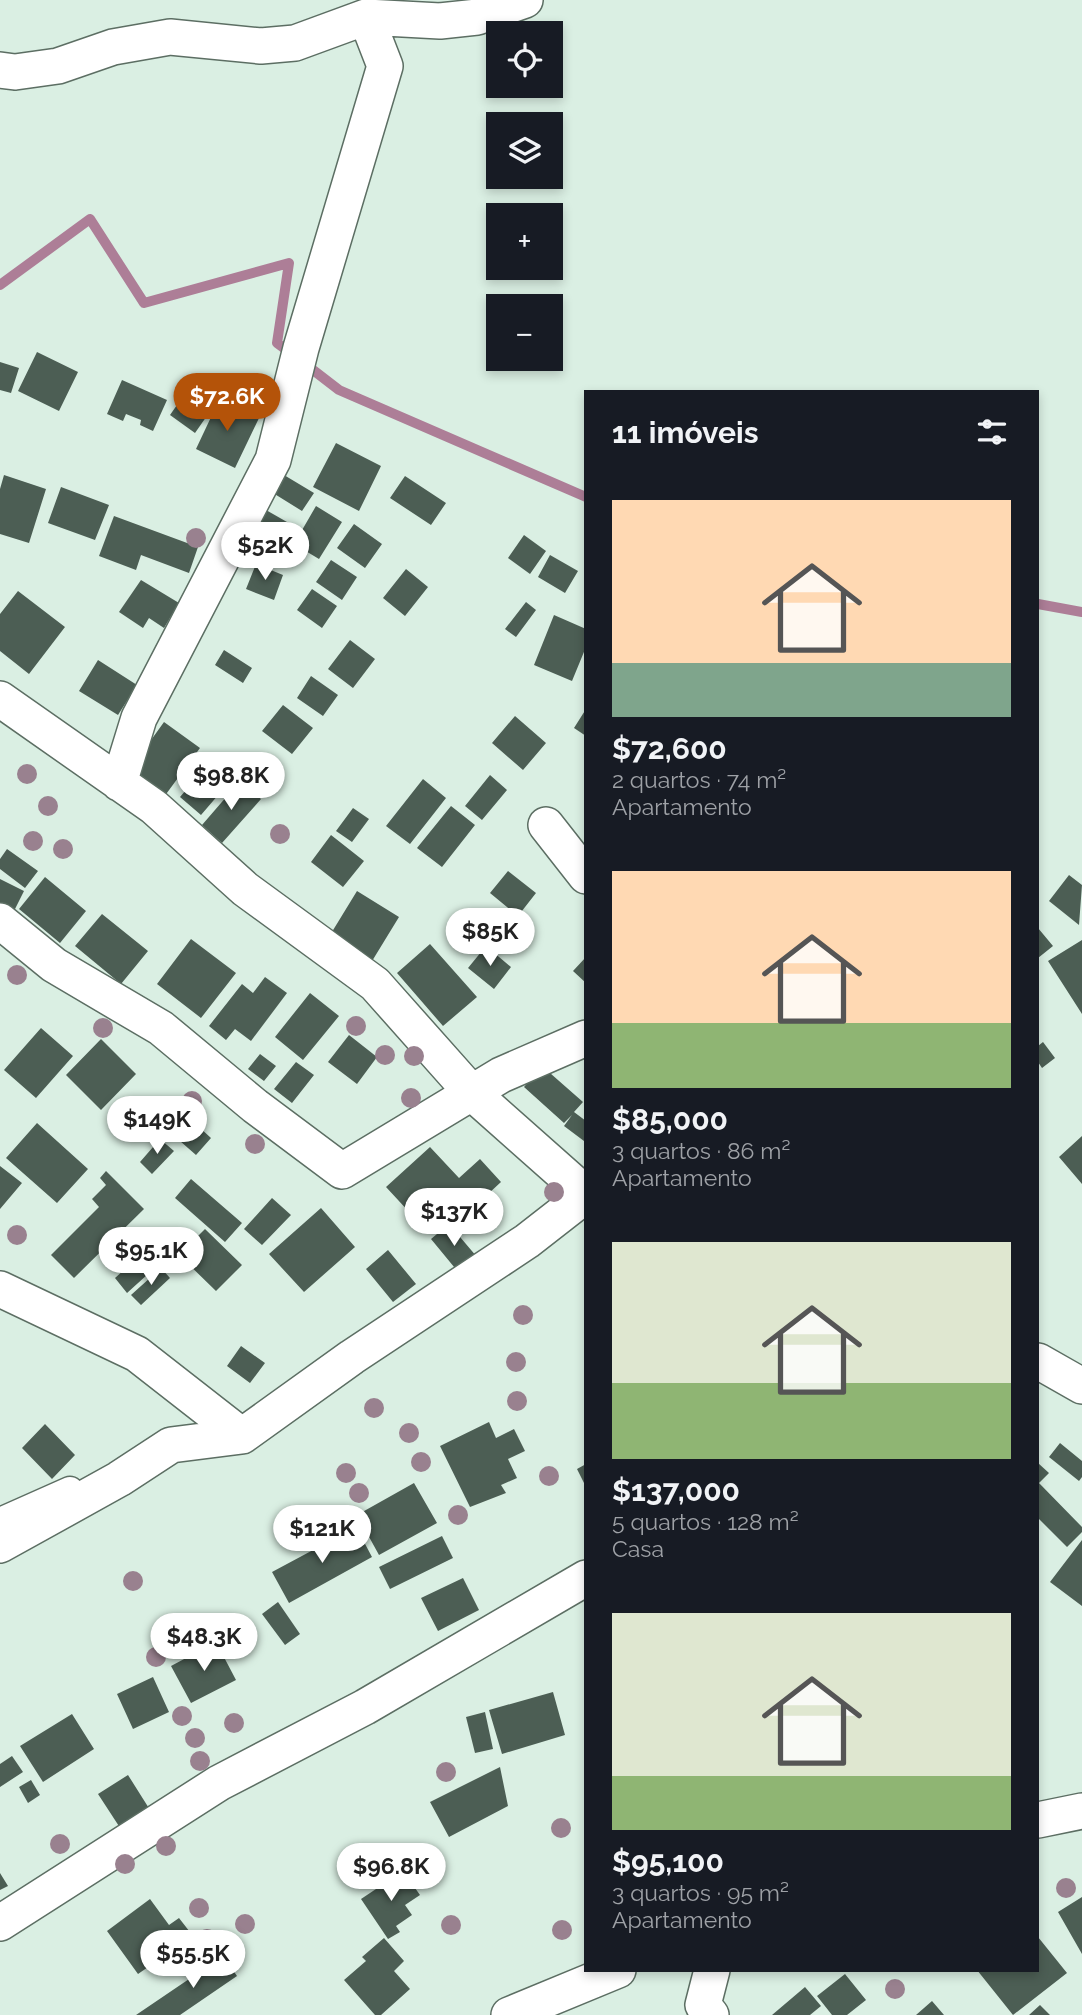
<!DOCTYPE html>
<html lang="pt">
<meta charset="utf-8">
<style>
:root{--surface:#171b24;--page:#20242c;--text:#f1f3f6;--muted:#9ea1a6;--accent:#b45309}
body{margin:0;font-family:Raleway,sans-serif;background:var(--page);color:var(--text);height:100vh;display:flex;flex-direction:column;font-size:26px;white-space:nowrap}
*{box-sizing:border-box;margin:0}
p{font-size:23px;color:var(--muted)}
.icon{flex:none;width:38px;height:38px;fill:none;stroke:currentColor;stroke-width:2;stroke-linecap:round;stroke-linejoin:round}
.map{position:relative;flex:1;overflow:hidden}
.details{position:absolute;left:584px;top:390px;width:455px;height:1582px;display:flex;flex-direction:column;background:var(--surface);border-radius:0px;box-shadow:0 4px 10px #0003}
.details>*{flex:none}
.buttons{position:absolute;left:486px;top:21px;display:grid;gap:14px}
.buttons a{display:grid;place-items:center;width:77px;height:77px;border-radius:0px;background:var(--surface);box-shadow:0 4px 10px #0003;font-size:35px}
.price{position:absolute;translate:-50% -60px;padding:0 16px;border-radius:24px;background:#fff;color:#222;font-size:23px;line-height:46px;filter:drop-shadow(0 2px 4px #0008)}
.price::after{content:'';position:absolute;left:50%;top:42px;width:21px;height:16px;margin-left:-10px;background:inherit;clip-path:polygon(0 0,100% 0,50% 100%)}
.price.current{background:var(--accent);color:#fff}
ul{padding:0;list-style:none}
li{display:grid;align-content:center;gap:14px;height:371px;padding:0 28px}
li span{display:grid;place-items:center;height:217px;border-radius:0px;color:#555}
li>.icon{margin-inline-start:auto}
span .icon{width:126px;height:126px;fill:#fffc;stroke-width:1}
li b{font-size:30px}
h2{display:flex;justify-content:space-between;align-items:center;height:84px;padding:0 28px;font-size:30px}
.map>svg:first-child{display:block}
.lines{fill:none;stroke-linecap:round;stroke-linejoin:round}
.stream{stroke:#ad7e97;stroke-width:10}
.building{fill:#4c5e54}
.pedestrian-casing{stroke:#5c6e63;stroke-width:29}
.minor-casing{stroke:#5c6e63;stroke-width:38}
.pedestrian{stroke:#fff;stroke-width:26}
.minor{stroke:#fff;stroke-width:35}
.tree{fill:#99818f}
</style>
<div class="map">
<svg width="1082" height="2015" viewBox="0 0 1082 2015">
<rect width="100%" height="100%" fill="#daefe3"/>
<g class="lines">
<path class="stream" d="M0,285L90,219L144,303L289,263L277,343L292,354
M304,363L339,390L586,497
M1038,604L1082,612"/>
</g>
<path class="building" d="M37,352L78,372L59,411L18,391Z
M0,362L19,368L11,393L0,390Z
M122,380L167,400L153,431L140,425L141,420L126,414L123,421L107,414Z
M186,392L211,410L195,433L170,415Z
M220,398L259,418L235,468L196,449Z
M336,443L381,466L359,511L313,487Z
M4,475L46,489L29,543L0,534V489Z
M284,475L314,493L302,511L273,493Z
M405,476L446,503L431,525L390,498Z
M61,487L109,505L95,540L48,523Z
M316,506L342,522L319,559L294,544Z
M266,510L294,526L287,539L259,522Z
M114,516L198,547L189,573L141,555L136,570L99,556Z
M354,524L382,544L365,568L337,548Z
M524,535L546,551L530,574L508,558Z
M550,555L578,571L565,593L538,577Z
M331,560L357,577L342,600L316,582Z
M256,564L283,575L274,600L246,589Z
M406,569L428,587L405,616L383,598Z
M141,580L179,603L164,628L149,618L143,628L119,612Z
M312,589L337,606L322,628L297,610Z
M18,591L65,627L29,674L0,651V614Z
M526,602L536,610L516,637L505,629Z
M554,615L586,629V647L572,681L534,665Z
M350,640L375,659L353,688L328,669Z
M224,650L252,668L243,683L215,665Z
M98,660L137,685L118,715L79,691Z
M311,676L338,695L323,716L297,698Z
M283,705L313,728L292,754L262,731Z
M586,709V736L574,728Z
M515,716L546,743L523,770L492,743Z
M164,722L200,748L161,801L126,775Z
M216,755L237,773L201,815L180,797Z
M490,775L507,790L482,820L465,806Z
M423,779L446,798L410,844L386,826Z
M240,781L261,799L222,843L202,825Z
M451,806L475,825L442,867L417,848Z
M353,808L369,819L352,842L336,831Z
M331,835L364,861L343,887L311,862Z
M7,849L38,871L25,888L0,869V859Z
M508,871L536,893L518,916L490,893Z
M1069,875L1082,885L1079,925L1049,901Z
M45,877L86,911L60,943L19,909Z
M0,879L24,891L11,917L0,911Z
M357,891L399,917L369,966L327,940Z
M102,914L148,951L121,984L75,946Z
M1038,928L1053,946L1038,958Z
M191,939L236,973L201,1018L157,984Z
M1082,940V1014L1048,961Z
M430,944L477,997L443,1026L397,973Z
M486,946L511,967L494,989L468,968Z
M586,957V983L573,971Z
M265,977L287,993L251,1041L235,1029L226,1040L209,1026L242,984L253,993Z
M310,993L339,1016L303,1060L275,1037Z
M41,1028L73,1056L36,1098L4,1070Z
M349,1035L377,1057L357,1084L328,1062Z
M101,1039L136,1074L101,1110L66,1075Z
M1043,1042L1055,1058L1042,1068L1038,1062V1046Z
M260,1054L276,1066L264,1081L248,1069Z
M296,1062L314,1075L292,1103L274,1089Z
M542,1066L583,1102L574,1112L586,1121L584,1141L564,1126L572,1115L564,1123L524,1087Z
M187,1116L211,1138L196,1155L172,1134Z
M37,1123L88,1169L57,1203L6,1158Z
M1082,1136V1184L1059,1157Z
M160,1139L174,1151L152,1174L140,1162Z
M430,1147L459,1178L480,1159L501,1182L461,1219L448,1204L423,1227L386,1187Z
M0,1166L22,1183L0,1209Z
M106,1171L144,1209L74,1278L51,1255L99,1207L92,1199L106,1185L100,1178Z
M191,1179L242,1223L225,1242L175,1198Z
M272,1198L291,1215L262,1245L244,1229Z
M321,1208L355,1247L304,1292L269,1254Z
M449,1224L477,1257L459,1273L431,1239Z
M205,1229L242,1265L216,1291L179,1255Z
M388,1250L416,1284L393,1302L366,1269Z
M135,1260L148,1274L127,1293L115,1278Z
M161,1268L170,1278L141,1305L131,1295Z
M241,1346L265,1363L250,1383L227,1366Z
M489,1422L496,1438L514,1429L525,1451L508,1459L517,1478L501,1485L506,1493L470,1507L440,1446Z
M45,1424L75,1455L52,1479L22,1448Z
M1060,1443L1082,1461V1477L1079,1481L1049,1457Z
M1038,1463L1049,1473L1039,1483L1082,1527V1532L1067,1547L1038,1518Z
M586,1464V1487L577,1469Z
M414,1483L437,1523L379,1555L357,1515Z
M356,1527L372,1557L289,1603L272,1572Z
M442,1536L453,1558L390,1589L379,1567Z
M1082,1540V1606L1050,1582Z
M463,1578L479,1610L438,1631L421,1598Z
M278,1602L300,1634L285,1645L262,1614Z
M216,1642L236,1680L191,1703L171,1666Z
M153,1677L169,1712L133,1729L117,1694Z
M553,1692L565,1735L502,1754L489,1710Z
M485,1712L493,1749L475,1753L466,1717Z
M72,1714L94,1749L43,1782L20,1746Z
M12,1756L23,1772L0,1787V1764Z
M500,1767L508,1806L449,1837L430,1802Z
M128,1775L157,1821L128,1840L98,1794Z
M31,1780L40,1795L28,1803L19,1787Z
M403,1871L420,1895L405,1905L412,1915L396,1926L400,1932L388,1939L361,1899Z
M0,1873L8,1886L0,1890Z
M1082,1897V1954L1058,1912Z
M150,1899L169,1925L179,1918L193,1936L138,1974L107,1931Z
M1038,1937L1067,1973L1013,2015L977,1970H1038Z
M384,1938L404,1961L394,1971L410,1989L381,2015H375L344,1980L366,1961L362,1957Z
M223,1956L237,1976L180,2015H136Z
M845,1974L866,2000L847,2015H832L817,1996Z
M805,1987L821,2006L810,2015H772Z
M932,2001L944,2015H916Z
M1040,2005L1050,2015H1029Z"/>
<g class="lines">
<defs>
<path id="pedestrian" d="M0,1521L70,1490"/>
<path id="minor" d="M0,70L15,72L58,66L113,47L170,37L261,46L295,43L366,17L440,21L477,17L525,0
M0,699L154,807L245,889L375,984L471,1092L586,1194
M119,783L139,718L273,460L301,348L385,66L366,17
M546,825L586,876
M0,921L54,965L161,1028L255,1106L342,1171L501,1075L586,1038
M0,1289L137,1354L242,1436
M1038,1361L1082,1386
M0,1545L119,1479L171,1445L242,1436L352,1357L527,1241L586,1195
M1038,1820L1082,1811
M0,1923L219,1783L365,1707L586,1578
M509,2015L618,1970
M711,2015L703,2005L712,1970"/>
</defs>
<use href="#pedestrian" class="pedestrian-casing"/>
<use href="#minor" class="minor-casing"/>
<use href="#pedestrian" class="pedestrian"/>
<use href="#minor" class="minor"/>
</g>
<g class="tree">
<circle cx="196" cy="538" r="10"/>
<circle cx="27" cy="774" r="10"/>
<circle cx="48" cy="806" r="10"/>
<circle cx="280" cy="834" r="10"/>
<circle cx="33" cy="841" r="10"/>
<circle cx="63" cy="849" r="10"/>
<circle cx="17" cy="975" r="10"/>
<circle cx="356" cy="1026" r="10"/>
<circle cx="103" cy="1028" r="10"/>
<circle cx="385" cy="1055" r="10"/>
<circle cx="414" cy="1056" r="10"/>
<circle cx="411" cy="1098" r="10"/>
<circle cx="192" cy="1101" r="10"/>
<circle cx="255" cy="1144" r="10"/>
<circle cx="554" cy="1192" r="10"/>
<circle cx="17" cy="1235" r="10"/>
<circle cx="523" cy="1315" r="10"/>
<circle cx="516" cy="1362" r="10"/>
<circle cx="517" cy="1401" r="10"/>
<circle cx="374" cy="1408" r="10"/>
<circle cx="409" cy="1433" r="10"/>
<circle cx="421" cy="1462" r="10"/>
<circle cx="346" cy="1473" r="10"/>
<circle cx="549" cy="1476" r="10"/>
<circle cx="359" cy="1493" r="10"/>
<circle cx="458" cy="1515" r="10"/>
<circle cx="133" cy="1581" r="10"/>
<circle cx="190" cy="1644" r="10"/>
<circle cx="156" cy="1657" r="10"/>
<circle cx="182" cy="1716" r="10"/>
<circle cx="234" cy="1723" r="10"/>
<circle cx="195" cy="1738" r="10"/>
<circle cx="200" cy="1761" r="10"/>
<circle cx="446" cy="1772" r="10"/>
<circle cx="561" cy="1828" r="10"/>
<circle cx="60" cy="1844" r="10"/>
<circle cx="166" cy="1846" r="10"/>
<circle cx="125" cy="1864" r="10"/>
<circle cx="1066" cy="1888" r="10"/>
<circle cx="199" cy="1908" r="10"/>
<circle cx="245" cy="1924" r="10"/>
<circle cx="451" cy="1925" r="10"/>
<circle cx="562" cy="1930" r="10"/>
<circle cx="207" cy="1939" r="10"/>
<circle cx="895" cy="1989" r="10"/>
</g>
</svg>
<div class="buttons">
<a><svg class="icon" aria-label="locate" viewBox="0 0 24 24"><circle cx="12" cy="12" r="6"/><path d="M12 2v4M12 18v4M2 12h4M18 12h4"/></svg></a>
<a><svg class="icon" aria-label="layers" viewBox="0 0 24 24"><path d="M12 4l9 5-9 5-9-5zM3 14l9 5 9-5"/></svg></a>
<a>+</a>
<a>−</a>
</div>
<b class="price current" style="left:227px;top:433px">$72.6K</b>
<b class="price" style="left:265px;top:582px">$52K</b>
<b class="price" style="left:231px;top:812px">$98.8K</b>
<b class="price" style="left:490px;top:968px">$85K</b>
<b class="price" style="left:157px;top:1156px">$149K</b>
<b class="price" style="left:454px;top:1248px">$137K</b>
<b class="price" style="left:151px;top:1287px">$95.1K</b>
<b class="price" style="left:322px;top:1565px">$121K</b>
<b class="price" style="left:204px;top:1673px">$48.3K</b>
<b class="price" style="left:391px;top:1903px">$96.8K</b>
<b class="price" style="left:193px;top:1990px">$55.5K</b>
<section class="details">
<h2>11 imóveis<svg class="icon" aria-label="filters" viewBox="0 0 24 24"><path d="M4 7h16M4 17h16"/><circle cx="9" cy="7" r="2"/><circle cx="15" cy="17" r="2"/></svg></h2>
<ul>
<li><span style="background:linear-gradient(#ffd9b3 75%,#7fa58c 0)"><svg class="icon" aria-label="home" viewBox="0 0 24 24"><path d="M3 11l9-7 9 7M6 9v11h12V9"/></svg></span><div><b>$72,600</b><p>2 quartos · 74 m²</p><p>Apartamento</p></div></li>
<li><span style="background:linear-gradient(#ffd9b3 70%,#8fb573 0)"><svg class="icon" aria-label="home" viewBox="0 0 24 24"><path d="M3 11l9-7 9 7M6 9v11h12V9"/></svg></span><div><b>$85,000</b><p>3 quartos · 86 m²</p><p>Apartamento</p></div></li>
<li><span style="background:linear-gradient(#dfe7d0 65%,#8fb573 0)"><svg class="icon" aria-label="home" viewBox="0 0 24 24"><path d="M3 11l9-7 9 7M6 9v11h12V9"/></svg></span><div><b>$137,000</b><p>5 quartos · 128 m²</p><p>Casa</p></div></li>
<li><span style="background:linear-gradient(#dfe7d0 75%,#8fb573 0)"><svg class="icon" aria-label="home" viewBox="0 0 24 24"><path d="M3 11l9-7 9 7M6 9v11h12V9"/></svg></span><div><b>$95,100</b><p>3 quartos · 95 m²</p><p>Apartamento</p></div></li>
</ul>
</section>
</div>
